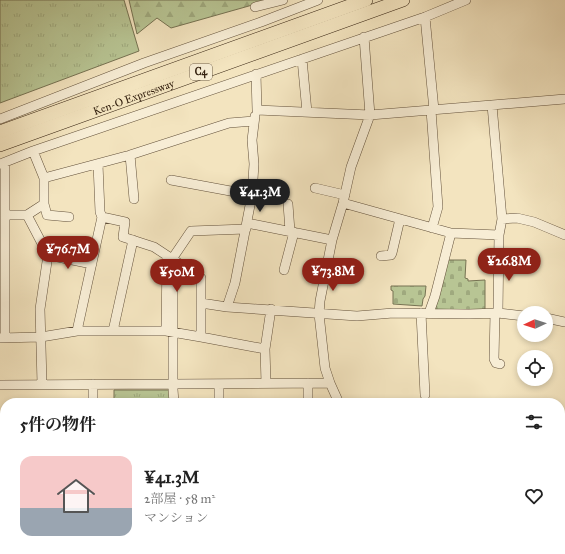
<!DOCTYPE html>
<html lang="ja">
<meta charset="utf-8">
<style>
:root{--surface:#fff;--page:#f2f2f2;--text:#222;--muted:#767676;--accent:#8f2418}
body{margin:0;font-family:"IM FELL Great Primer","Noto Serif JP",serif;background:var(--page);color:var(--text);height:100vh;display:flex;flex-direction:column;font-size:15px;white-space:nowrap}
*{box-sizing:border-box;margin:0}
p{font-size:13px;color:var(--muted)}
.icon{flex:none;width:22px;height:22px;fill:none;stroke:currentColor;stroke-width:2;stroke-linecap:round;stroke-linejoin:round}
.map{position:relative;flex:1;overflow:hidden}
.drawer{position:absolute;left:0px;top:398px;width:565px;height:156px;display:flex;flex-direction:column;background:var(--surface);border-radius:16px 16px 0 0;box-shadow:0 2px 6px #0003}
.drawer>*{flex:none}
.needle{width:26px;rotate:266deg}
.tools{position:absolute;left:517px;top:306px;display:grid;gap:8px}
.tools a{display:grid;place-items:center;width:36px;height:36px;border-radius:50%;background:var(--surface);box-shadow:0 2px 6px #0003;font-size:20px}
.price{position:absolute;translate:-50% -34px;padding:0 9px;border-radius:14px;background:var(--accent);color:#fff;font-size:13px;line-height:26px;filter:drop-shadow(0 1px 2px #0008)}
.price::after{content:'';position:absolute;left:50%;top:24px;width:12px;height:9px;margin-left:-6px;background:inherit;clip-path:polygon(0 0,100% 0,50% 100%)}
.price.on{background:#222;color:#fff}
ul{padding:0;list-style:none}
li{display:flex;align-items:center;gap:12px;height:100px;padding:0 20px}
li span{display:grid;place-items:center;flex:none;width:112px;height:80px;border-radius:12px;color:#555}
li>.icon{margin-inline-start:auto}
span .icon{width:48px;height:48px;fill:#fffc;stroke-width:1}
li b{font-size:17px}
h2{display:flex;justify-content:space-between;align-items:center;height:48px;padding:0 20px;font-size:17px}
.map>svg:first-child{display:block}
.forest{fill:url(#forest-firs);stroke:#767252}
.cemetery{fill:url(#cemetery-stones);stroke:#767252}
.park{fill:url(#park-tufts);stroke:#767252}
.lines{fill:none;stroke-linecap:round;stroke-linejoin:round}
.minor-casing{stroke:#63513b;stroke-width:10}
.highway-casing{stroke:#33200f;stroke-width:14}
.minor{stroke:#f7edd5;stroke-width:9}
.highway{stroke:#f3e4bf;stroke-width:13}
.labels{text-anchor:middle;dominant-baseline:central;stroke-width:3.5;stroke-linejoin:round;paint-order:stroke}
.shield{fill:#f7edd5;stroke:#6e5e4a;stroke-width:1}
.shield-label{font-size:10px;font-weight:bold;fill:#33200f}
.street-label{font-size:11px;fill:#33200f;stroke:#f7edd5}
</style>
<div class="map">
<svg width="565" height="554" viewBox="0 0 565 554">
<defs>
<pattern id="forest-firs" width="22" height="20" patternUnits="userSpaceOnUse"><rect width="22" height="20" fill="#b8c594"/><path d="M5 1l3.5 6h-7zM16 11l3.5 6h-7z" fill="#9fa97e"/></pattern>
<pattern id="cemetery-stones" width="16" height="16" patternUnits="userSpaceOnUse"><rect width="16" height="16" fill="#b8c594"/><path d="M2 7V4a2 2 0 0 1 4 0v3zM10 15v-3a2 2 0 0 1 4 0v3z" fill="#9fa97e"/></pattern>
<pattern id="park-tufts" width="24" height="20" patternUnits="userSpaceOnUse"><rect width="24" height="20" fill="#b8c594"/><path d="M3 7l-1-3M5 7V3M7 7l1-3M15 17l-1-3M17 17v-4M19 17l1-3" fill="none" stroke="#9fa97e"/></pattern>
</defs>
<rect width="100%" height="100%" fill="#f3e4bf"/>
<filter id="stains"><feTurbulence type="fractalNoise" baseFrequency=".005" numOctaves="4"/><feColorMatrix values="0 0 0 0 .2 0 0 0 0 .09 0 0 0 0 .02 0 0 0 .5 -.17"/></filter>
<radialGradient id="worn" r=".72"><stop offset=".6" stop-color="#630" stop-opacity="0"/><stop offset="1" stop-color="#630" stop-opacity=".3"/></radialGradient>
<path class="forest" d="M129,0H267L263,2L171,28L157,18L137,34Z"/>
<path class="cemetery" d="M447,260H466L465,278L468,279V281L485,280V310L436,309L435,307Z
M391,286H426L425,296L423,299L422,306L393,304V291L391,290Z"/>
<path class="park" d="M0,0H124L139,51L0,103Z
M114,390H170V403H114Z"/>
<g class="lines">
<defs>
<path id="minor" d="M255,7L283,0
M425,17L434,110
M302,59L307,112
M256,74L257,110L370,115L565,99
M492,105L502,219L499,235L498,313
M431,110L438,207L432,228
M0,119L144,63L261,22L318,0
M130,155L134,199
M5,162V338
M0,164L33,151L425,17L466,0
M98,164L100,212L102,217
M44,178L130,155L229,123L254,121
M171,180L252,195
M315,188L345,195
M343,203L451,233L499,235
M44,204L47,215L69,217
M288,204L290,231
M5,215H27L44,204V178L33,151
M27,215L48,255L40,309L42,384
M502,219L517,218L534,222L565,235
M247,223L332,240
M48,255L92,264
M381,256L391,255L392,253L400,219
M172,259L191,231L246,229
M173,260V379
M284,270L294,232
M201,303L227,307L357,316L393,313L469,314L498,313L524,316
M227,307L235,283L252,195L254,164L252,140L255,116
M421,313L425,395
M429,313L435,296L451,233
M495,313L494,359L496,363L500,364
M546,318L565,322
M77,331L102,217L125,222L123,237L154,247L201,278V337L265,349
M113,331L133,240
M166,331L167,256
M0,338L41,337L77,331H166L201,337
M266,383L265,349L271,309
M308,383V403
M330,383L325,368L319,314L320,301L332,240L343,203L351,167L370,115L364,37
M219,384V403
M0,385L330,383L339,403
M173,389L174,403
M93,403V384
M0,436H5
M0,509H5
M0,531L5,530
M175,549V554
M220,549V554
M263,549V554
M309,549V554
M369,554V549"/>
<g id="highway">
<path d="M0,132L366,0"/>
<path id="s1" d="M0,145L403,0"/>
</g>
</defs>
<use href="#minor" class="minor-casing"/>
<use href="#highway" class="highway-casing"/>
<use href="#minor" class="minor"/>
<use href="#highway" class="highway"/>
</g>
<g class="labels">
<rect class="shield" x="190" y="64" width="22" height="16" rx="3"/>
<g class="shield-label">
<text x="201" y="72">C4</text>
</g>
<g class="street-label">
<text stroke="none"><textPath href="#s1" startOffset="142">Ken-O Expressway</textPath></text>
</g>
</g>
<rect width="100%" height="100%" filter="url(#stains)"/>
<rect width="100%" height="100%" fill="url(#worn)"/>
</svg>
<div class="tools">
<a><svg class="needle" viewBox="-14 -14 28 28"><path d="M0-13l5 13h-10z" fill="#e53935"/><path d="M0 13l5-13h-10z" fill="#767676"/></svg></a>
<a><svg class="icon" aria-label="locate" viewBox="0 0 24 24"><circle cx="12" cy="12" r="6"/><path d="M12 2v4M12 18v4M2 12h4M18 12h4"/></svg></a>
</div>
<b class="price on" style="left:260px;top:213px">¥41.3M</b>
<b class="price" style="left:68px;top:270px">¥76.7M</b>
<b class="price" style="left:509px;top:282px">¥26.8M</b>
<b class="price" style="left:333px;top:292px">¥73.8M</b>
<b class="price" style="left:177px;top:293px">¥50M</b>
<section class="drawer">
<h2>5件の物件<svg class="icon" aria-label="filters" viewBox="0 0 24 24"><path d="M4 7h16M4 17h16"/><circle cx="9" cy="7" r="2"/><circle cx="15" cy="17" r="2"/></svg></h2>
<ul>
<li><span style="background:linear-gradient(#f6c9c9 65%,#9aa5b1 0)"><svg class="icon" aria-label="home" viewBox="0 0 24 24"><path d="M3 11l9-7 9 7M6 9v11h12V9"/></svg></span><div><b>¥41.3M</b><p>2部屋 · 58 m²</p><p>マンション</p></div><svg class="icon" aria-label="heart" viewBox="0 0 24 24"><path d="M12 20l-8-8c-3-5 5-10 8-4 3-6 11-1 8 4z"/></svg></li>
</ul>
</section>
</div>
